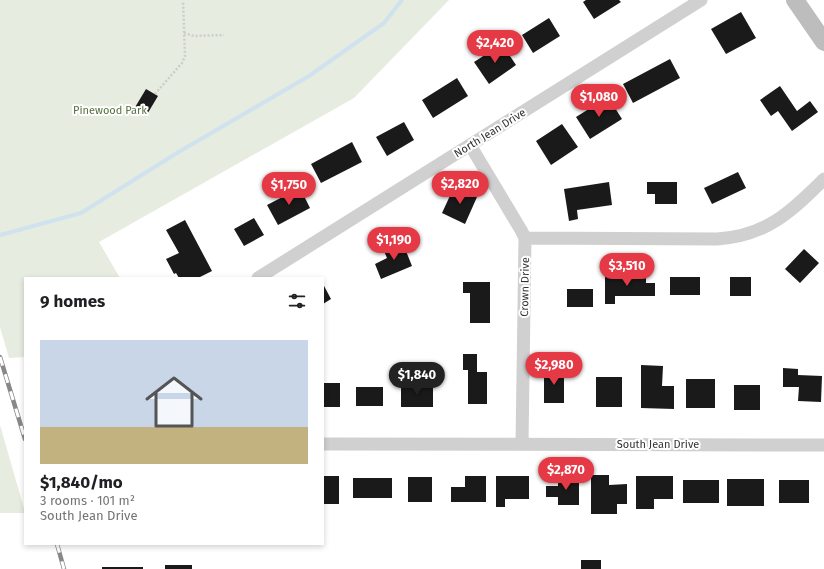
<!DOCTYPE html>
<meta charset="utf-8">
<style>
:root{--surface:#fff;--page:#f2f2f2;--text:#202124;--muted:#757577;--accent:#e63946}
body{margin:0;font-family:"Fira Sans",sans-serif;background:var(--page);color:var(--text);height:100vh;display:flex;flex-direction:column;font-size:15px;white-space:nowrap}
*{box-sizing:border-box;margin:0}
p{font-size:13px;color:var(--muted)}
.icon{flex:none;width:22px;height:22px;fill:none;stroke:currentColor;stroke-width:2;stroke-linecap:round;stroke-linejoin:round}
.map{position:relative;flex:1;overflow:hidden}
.side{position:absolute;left:24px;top:277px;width:300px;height:268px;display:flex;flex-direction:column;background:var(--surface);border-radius:0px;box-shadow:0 2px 6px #0003}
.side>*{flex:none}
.price{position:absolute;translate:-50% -34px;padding:0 9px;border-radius:14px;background:var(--accent);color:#fff;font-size:13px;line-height:26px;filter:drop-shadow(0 1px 2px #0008)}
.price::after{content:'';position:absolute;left:50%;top:24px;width:12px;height:9px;margin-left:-6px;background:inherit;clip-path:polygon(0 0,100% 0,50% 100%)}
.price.current{background:#222;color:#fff}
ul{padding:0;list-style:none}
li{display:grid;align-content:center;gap:8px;height:212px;padding:0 16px}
li span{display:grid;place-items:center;height:124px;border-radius:0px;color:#555}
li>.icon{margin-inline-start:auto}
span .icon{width:72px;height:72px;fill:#fffc;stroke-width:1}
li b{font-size:17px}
h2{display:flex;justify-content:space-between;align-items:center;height:48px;padding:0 16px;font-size:17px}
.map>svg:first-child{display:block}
.green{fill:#e6ecdf}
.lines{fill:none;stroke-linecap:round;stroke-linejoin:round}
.stream{stroke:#cfe2ee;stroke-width:4}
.building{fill:#1a1a1a}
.path{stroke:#cdcdcd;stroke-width:2.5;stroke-dasharray:2 2;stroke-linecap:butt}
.street{stroke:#d0d0d0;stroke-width:13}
.secondary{stroke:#bdbdbd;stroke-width:18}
.rail-casing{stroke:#888;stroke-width:4.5}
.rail{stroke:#fff;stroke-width:3;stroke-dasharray:9;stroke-linecap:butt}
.labels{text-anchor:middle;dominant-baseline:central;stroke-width:4;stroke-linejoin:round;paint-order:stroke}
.park-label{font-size:11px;fill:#56703f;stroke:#fff}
.street-label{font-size:11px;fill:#333;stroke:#fff}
</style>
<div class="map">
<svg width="824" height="569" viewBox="0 0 824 569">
<rect width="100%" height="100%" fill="#fff"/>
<path class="green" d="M0,0H449L354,98L99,242L120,278H25V357L9,358L0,327Z
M0,425L25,512V513H0Z"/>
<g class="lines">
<path class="stream" d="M0,235L81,213L177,153L309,76L384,23L402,0"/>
</g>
<path class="building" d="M586,0H619L621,2L594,19L583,2Z
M741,12L756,38L726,54L711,29Z
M549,18L560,36L533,53L522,35Z
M502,44L516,65L489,84L474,62Z
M670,59L680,78L633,103L623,84Z
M457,78L468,96L433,118L422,100Z
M780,86L797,111L810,101L818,112L792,131L778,111L771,116L760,100Z
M146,89L158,96L146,116L134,109Z
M608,97L622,119L590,139L576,117Z
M404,122L414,140L387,156L376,137Z
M562,124L578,147L551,165L536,141Z
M352,142L362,162L321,183L311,164Z
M738,172L746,188L712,204L704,188Z
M609,182L612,205L577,210L578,219L569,221L564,189Z
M647,182H677V204H655V194H647Z
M454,187L477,197L465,224L442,213Z
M300,188L310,208L278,225L267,205Z
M254,218L264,235L244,246L234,229Z
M185,220L212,271L198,278H179L176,273L174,274L166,259L179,253L166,230Z
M402,241L412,266L381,279L375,264L387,258L383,249Z
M804,249L819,263L800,283L785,269Z
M605,275H646V283H655V296H615V304H605Z
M670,277H700V295H670Z
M730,277H751V296H730Z
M463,282H490V323H470V293H463Z
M323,284L331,299L323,304Z
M567,289H593V307H567Z
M463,354H477V372H487V404H468V370H463Z
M641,365L663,366L662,386H674V409L641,408Z
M783,368L798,369V375L822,376L821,402L798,401L799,387H783Z
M544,369H564V403H544Z
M596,377H622V407H596Z
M686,379H715V408H686Z
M323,383H340V407H323Z
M401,384H433V407H401Z
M734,385H760V410H734Z
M356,387H383V406H356Z
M591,475H609V485L627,484V504H617V514H591Z
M323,476H339V504H323Z
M465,476H486V502H451V487H465Z
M496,476H529V499H505V507H496Z
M558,476H579V505H558V497H546V486H558Z
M636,476H673V499H654V509H636Z
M408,477H432V502H408Z
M353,478H392V498H353Z
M727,479H764V506H727Z
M683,480H719V503H683Z
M779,480H809V503H779Z
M581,560H601V569H581Z
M165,565H192V569H165Z
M102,567H143V569H102Z"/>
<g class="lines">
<path class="path" d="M184,33L194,36L224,35
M155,94L182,63L185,56L183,1"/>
<path class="street" d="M470,145L521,230L525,238L522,444
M525,238L717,239C766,236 791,212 824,179
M258,278L701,0
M323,444L824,445"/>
<path class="secondary" d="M795,0L824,42"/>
<defs>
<path id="rail" d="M0,357L25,439
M57,544L64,569"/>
</defs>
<use href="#rail" class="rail-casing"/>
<use href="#rail" class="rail"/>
</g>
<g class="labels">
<g class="park-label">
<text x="110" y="110">Pinewood Park</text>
</g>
<g class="street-label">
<text transform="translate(490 133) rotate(-32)">North Jean Drive</text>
<text transform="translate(525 287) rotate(-89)">Crown Drive</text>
<text x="658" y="444">South Jean Drive</text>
</g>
</g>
</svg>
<b class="price" style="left:495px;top:64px">$2,420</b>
<b class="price" style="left:599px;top:118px">$1,080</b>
<b class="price" style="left:460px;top:205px">$2,820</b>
<b class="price" style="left:289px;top:206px">$1,750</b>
<b class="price" style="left:394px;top:261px">$1,190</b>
<b class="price" style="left:627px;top:287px">$3,510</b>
<b class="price" style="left:554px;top:386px">$2,980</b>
<b class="price current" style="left:417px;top:396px">$1,840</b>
<b class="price" style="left:566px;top:491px">$2,870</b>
<section class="side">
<h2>9 homes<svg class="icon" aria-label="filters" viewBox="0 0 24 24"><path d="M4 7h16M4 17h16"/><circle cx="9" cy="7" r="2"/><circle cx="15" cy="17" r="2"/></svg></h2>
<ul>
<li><span style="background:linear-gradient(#c9d6e8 70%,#c2b280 0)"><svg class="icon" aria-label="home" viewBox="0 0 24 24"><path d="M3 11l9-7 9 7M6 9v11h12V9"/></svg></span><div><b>$1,840/mo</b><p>3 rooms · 101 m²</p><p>South Jean Drive</p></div></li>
</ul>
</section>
</div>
